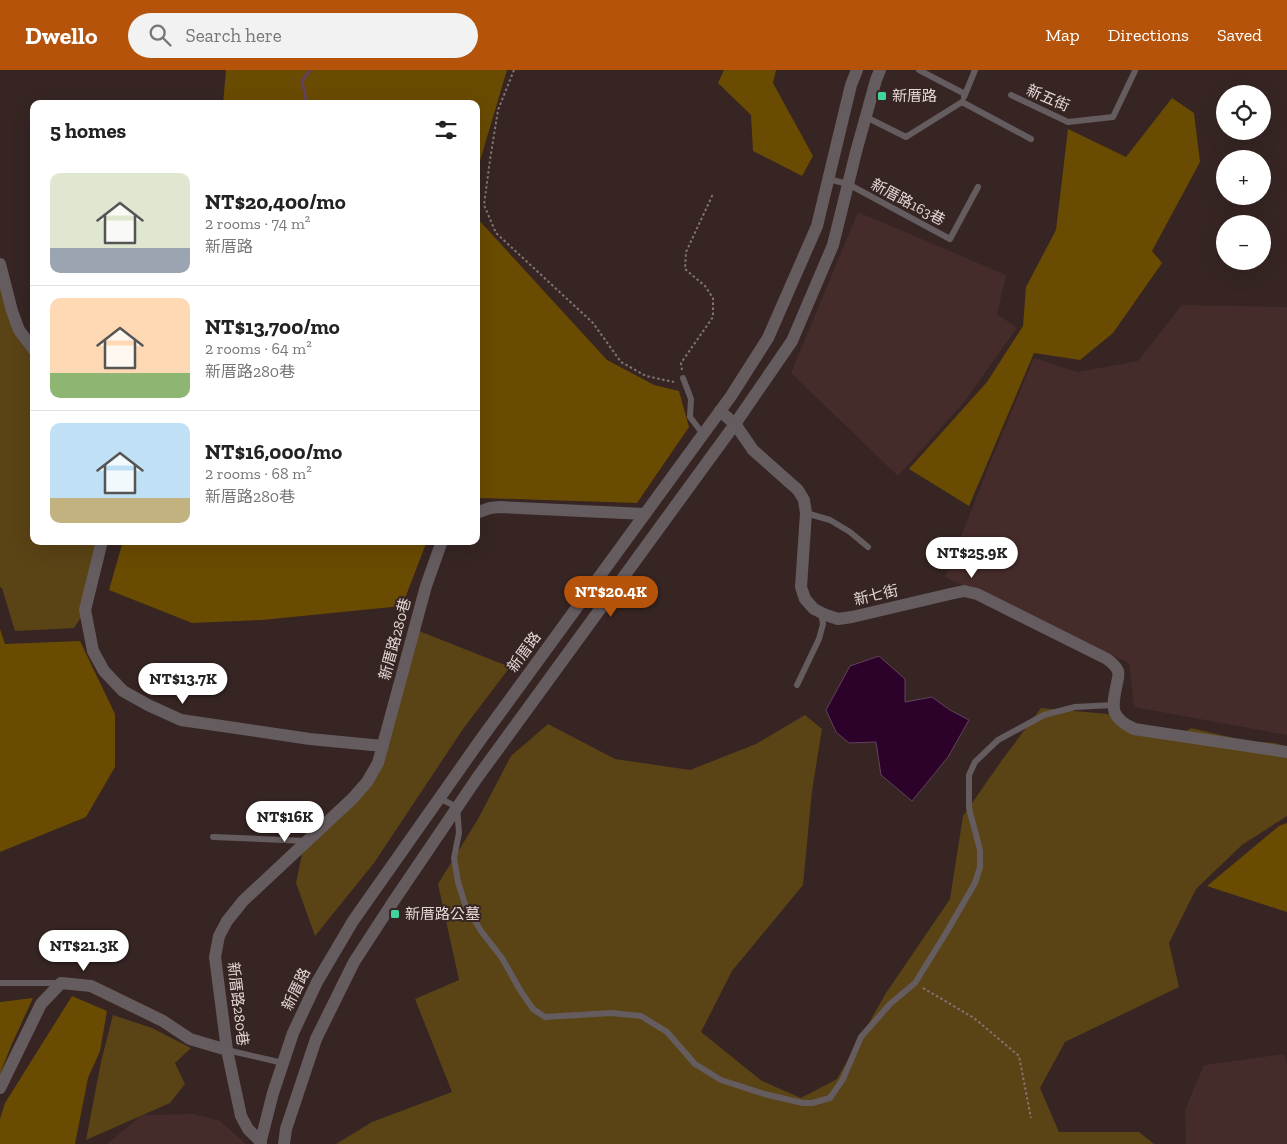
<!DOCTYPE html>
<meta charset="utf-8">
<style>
:root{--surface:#fff;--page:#f2f2f2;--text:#222;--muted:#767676;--line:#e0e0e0;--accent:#b45309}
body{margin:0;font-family:"Zilla Slab","Noto Sans TC",serif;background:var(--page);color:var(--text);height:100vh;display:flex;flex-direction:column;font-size:19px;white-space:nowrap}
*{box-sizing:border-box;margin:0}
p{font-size:16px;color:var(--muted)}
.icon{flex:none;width:28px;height:28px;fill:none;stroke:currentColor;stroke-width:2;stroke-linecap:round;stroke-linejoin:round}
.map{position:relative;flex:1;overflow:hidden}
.panel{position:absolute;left:30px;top:30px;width:450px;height:445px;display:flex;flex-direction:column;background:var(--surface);border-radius:10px;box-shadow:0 5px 20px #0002}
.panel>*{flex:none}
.buttons{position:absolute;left:1216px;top:15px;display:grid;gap:10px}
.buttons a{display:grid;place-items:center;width:55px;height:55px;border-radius:50%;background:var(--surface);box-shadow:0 5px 20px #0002;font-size:25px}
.price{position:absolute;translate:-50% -42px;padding:0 11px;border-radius:18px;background:#fff;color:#222;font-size:16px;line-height:32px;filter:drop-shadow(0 1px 2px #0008)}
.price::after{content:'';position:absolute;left:50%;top:30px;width:15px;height:11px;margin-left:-8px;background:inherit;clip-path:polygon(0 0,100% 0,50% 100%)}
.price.on{background:var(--accent);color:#fff}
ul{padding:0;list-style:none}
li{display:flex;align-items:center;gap:15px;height:125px;padding:0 20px}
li+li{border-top:1px solid var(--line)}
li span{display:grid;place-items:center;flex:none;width:140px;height:100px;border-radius:10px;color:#555}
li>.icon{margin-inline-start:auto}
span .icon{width:60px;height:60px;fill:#fffc;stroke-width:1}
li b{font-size:21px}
h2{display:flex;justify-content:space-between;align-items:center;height:60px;padding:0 20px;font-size:21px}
header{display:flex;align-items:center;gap:30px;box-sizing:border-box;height:70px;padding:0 25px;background:var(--accent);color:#fff}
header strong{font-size:24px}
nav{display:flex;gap:28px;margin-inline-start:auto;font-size:18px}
.search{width:350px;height:45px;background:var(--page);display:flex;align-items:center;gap:12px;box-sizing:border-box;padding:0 18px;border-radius:28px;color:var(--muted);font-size:19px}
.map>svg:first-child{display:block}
.built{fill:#452c2a}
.green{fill:#5a4315}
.forest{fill:#6a4b02}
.water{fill:#2c022a;stroke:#63425d}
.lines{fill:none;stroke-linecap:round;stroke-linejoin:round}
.stream{stroke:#63425d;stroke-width:3}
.path{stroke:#837473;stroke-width:2;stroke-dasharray:2.5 2.5;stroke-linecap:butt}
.service{stroke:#655c5f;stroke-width:6}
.minor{stroke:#655c5f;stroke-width:12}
.tertiary{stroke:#655c5f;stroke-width:12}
.poi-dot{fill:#42d4a0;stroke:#362523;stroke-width:2}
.labels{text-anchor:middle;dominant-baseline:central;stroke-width:4;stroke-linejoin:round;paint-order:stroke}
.poi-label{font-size:15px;fill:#e2d6d5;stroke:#362523;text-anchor:start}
.street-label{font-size:15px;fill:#e2d6d5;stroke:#362523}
</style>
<header>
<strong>Dwello</strong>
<div class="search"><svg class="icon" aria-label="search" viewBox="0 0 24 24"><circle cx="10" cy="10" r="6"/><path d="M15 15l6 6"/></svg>Search here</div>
<nav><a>Map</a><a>Directions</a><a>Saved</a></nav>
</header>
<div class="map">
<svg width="1287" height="1074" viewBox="0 0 1287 1074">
<rect width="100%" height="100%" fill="#362523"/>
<path class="built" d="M858,142L1006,205L997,244L1017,258L964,332L898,406L791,303Z
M1182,235L1287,237V665L1134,637L1129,593L945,507L992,388L1034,288L1077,302L1138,291Z
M1284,984L1287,994V1074H1186L1185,1040L1204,995Z
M194,1044L220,1051L246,1074H107L142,1045Z"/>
<path class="green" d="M0,210L34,279V471H101L83,544L74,558L15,561L2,518L0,517Z
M419,561L510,597L463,659L374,793L315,866L296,813L303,779L382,690Z
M1041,638L1119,645L1173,670L1191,658L1246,671L1275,673L1287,677V746L1242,775L1196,819L1169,873L1179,917L1065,972L1040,1018L1059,1062H1139L1154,1074H336L372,1052L452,1022L415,929L459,910L438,814L478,749L511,686L548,654L615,689L690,700L756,674L805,645L822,659L812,721L803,815L732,901L701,962L762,1011L801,1028L837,1009L886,923L950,829L963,746L1002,690Z
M113,945L152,958L191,978L175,993L185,1014L170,1033L86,1070L101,992Z"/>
<path class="forest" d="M226,0H507L477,101L476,121V34H223Z
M724,0H776L773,13L813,86L802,106L753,81L751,45L718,13Z
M1172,28L1194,43L1200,92L1152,181L1162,193L1113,263L1080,290L1034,283L969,436L909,399L987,312L1023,256L1026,217L1056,160L1068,59L1126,87Z
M476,147L607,290L654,315L679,321L689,357L637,433L481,428L476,425Z
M123,471H427L402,536L262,550L192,553L109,520Z
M0,559L5,574L80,571L115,644V697L86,747L0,782Z
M1287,753V842L1207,816L1279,756Z
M72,926L107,941L100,981L88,1008L75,1074H0V1049L5,1033Z
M33,928L11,976L0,1004V932Z"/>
<path class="water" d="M879,586L905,609V632L932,627L950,640L969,650L948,687L912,731L881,705L876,672L849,673L836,662L826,640L850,596Z"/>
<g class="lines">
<path class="stream" d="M307,34L302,11L310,0"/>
<path class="path" d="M514,0L498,40L490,90L484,135L496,163L593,253L621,292L646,306L674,312
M682,300L681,293L713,247V228L705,216L685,199L686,182L713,124
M923,918L974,948L1019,986L1031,1048"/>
<path class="service" d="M919,0L965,24
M1011,25L1068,52L1113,47L1135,1
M964,27L975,0
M962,32L1031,69
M866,47L906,67L962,32
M828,109L848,114L950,169L978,117
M683,308L691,329L690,347L703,364
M806,443L830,450L850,462L868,477
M797,615L819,569L823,554L821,543
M439,728L457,737L459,763L454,788L458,812L465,834L481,861L502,888L520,920L533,939L545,947L611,943L641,946L667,962L695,994L721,1010L764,1024L803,1033H812L830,1028L843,1009L861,967L890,934L915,913L946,863L975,813L980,797V780L969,738V705L975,692L998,670L1044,645L1075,637L1113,635
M213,767L306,771
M0,913H60
M227,980L283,993"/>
<path class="minor" d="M0,194L12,241L19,260L34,280
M720,341L735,354L753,380L798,420L804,430L806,443L801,517L805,529L814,539L826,545L838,549L852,547L950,524L964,521L977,524L1107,589C1111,592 1116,596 1118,601C1119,604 1118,609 1117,613C1112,637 1109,647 1134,659L1287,682
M476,443L490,438L499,437L645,444
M102,471L85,540L93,581L104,601L123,621L148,635L181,650L310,669L383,676
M0,1018L41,934L61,913L91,916L163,951L190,969L227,980
M261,1072L248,1059L241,1046L227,980L215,887L219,866L227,851L243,831L353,728L367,712L378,693L426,516L442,471"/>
<path class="tertiary" d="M260,1074L273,1023L293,963L317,912L353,851L481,669L731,326L768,268L817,156L851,15L857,0
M284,1074L286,1059L316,969L354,892L393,832L477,708L735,354L792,271L833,175L856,82L876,10L880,0"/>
</g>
<g class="poi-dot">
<rect x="877" y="21" width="10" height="10" rx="2.5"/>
<rect x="390" y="839" width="10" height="10" rx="2.5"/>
</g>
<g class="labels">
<g class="poi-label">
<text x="892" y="26">新厝路</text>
<text x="405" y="844">新厝路公墓</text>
</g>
<g class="street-label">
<text transform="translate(1048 28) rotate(23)">新五街</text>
<text transform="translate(908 132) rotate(28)">新厝路163巷</text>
<text transform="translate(876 525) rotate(-13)">新七街</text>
<text transform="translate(395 569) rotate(-75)">新厝路280巷</text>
<text transform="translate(524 582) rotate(-54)">新厝路</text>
<text transform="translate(296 919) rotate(-64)">新厝路</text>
<text transform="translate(238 934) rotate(83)">新厝路280巷</text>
</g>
</g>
</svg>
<div class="buttons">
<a><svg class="icon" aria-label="locate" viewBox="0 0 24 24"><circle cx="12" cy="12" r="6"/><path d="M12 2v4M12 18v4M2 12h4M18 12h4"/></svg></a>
<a>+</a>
<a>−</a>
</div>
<b class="price" style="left:972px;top:509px">NT$25.9K</b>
<b class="price on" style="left:611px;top:548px">NT$20.4K</b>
<b class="price" style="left:183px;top:635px">NT$13.7K</b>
<b class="price" style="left:285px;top:773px">NT$16K</b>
<b class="price" style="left:84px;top:902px">NT$21.3K</b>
<section class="panel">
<h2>5 homes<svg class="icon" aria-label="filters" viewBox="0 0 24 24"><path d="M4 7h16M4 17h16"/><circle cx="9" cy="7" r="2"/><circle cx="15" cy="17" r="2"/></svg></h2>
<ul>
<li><span style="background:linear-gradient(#dfe7d0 75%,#9aa5b1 0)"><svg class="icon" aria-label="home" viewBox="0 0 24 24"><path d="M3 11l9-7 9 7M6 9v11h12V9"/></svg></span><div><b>NT$20,400/mo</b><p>2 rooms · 74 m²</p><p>新厝路</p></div></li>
<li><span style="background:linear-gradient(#ffd9b3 75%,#8fb573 0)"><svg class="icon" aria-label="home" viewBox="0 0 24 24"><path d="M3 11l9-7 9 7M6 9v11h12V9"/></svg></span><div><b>NT$13,700/mo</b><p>2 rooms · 64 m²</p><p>新厝路280巷</p></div></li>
<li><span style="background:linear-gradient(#bfe0f5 75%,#c2b280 0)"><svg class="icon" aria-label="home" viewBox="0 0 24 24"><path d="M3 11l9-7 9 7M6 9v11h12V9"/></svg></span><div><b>NT$16,000/mo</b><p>2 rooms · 68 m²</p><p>新厝路280巷</p></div></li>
</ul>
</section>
</div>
